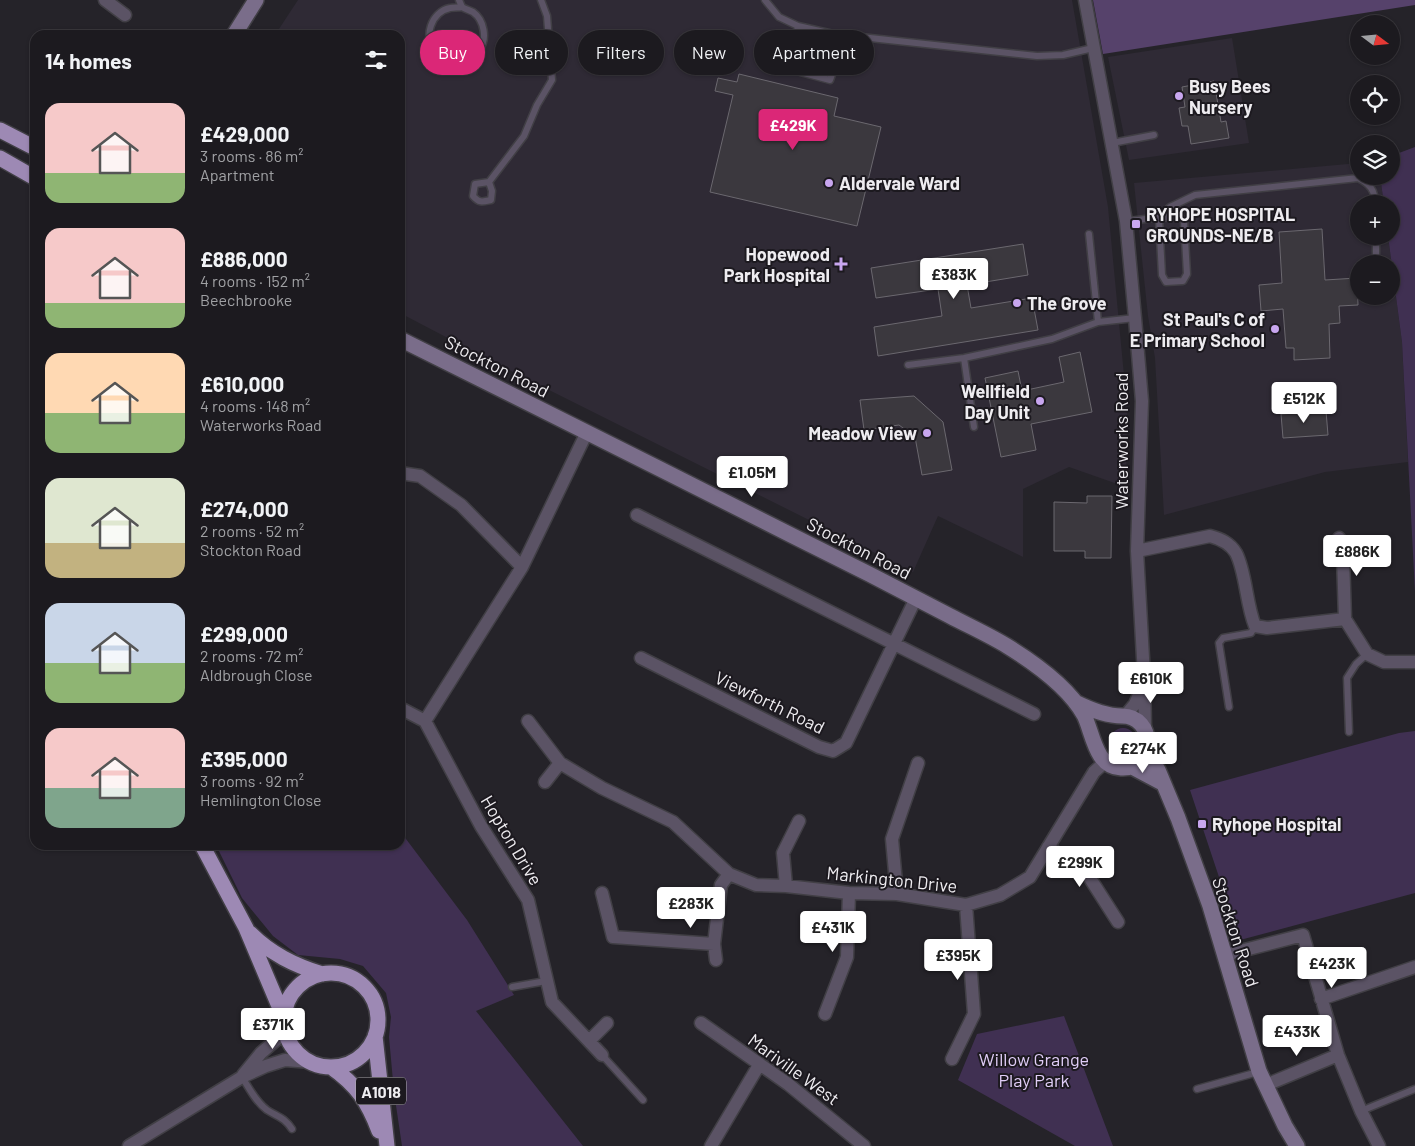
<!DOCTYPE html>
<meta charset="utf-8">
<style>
:root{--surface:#1c1a1f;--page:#29272c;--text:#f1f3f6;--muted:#a0a1a4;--line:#3a383d;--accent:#db2777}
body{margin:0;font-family:Barlow,sans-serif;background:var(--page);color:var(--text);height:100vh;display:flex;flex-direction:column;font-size:19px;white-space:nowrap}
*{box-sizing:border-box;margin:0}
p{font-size:16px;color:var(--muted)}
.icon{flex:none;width:28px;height:28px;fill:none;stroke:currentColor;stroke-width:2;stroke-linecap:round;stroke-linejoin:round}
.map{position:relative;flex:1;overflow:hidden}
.side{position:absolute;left:30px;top:30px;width:375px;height:820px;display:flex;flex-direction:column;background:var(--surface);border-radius:15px;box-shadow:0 1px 4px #0004,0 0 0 1px var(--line)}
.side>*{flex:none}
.top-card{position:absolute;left:420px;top:30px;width:475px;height:45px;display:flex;gap:10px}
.needle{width:32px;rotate:106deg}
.controls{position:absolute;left:1350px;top:15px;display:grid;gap:10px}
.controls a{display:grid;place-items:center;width:50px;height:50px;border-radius:50%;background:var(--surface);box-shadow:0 1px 4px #0004,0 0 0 1px var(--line);font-size:25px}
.price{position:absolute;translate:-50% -42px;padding:0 11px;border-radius:5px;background:#fff;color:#222;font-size:16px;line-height:32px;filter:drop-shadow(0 1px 2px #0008)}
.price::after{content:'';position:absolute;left:50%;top:30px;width:15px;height:11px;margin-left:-8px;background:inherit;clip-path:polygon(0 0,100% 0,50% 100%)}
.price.selected{background:var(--accent);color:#fff}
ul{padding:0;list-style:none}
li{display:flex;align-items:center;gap:15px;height:125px;padding:0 15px}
li span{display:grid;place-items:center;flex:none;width:140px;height:100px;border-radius:15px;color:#555}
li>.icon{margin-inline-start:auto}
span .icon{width:60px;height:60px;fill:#fffc;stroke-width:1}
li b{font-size:21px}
h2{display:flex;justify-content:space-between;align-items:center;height:60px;padding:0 15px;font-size:21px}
.tag{padding:0 18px;border-radius:22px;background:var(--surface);box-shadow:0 1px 4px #0004,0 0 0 1px var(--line);font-size:18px;line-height:45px}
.tag.selected{background:var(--accent);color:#fff}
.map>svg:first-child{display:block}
.built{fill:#2f2a35;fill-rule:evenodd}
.green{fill:#403052}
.forest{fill:#56426b}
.building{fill:#3b383e;stroke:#6b686f}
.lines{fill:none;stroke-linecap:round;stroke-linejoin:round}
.service-casing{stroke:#413f45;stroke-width:9}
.minor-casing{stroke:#413f45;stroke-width:15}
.secondary-casing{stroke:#413f45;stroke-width:18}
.trunk-casing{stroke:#413f45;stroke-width:18}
.service{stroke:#5b5365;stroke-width:6}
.minor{stroke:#5b5365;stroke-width:12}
.secondary{stroke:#7a6d8a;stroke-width:15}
.trunk{stroke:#9d89b4;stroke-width:15}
.poi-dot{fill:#c8a6ef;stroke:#1c191f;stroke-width:2}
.labels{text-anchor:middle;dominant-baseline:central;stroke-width:4;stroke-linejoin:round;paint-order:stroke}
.shield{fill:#1c191f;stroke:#afadb1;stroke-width:1}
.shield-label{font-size:16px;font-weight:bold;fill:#eeecf0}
.poi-label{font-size:18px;font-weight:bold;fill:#eeecf0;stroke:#1c191f;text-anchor:start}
.street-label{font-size:18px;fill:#eeecf0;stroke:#1c191f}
.park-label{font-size:18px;fill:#e0cdf7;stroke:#1c191f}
</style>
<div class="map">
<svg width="1415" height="1146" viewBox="0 0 1415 1146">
<rect width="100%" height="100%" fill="#252329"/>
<path class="built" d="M298,0H1072L1108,207L1127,407L1126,487L1069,467L1023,489V557L938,516L913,572L507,369L400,313V35H275Z
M1232,38L1249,143L1129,160L1108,57Z
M1359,163V176H1380L1384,204H1359V236H1388L1402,342L1408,462L1325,472L1164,515L1155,358L1148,316L1134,183ZM1359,264H1391V296H1359Z"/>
<path class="green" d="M1415,147V592L1402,342L1388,236H1391V204H1384L1380,176H1391V156Z
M1110 741a13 13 0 1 1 26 0a13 13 0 1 1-26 0Z
M1415,731V893L1240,940L1190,790L1399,733Z
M400,831L467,920L514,995L476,1011L583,1146H402L394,1092L389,1037L391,1017L386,993L363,966L340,959L298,955L273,936L242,898L216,845H400Z
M1064,1016L1113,1146H1075L958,1080L977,1034Z"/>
<path class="forest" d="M1093,0H1415V5L1103,54Z"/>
<path class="building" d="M739,74L838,98L834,116L881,127L857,226L710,192L733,95L715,91L718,78L737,82Z
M1214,81L1221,122L1226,121L1229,138L1191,144L1188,126H1182L1179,108L1185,107L1182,87Z
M1322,229L1325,280L1357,278L1358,305L1339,306L1340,323L1329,324L1330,358L1294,360V348H1286L1283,309L1261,311L1259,285L1282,283L1279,232Z
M1023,244L1028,275L967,285L971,308L1032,298L1038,330L878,356L874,327L942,316L938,289L876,298L871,268Z
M1080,352L1092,412L1031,424L1036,450L1001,457L985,378L1018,371L1022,391L1064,382L1059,357Z
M914,396L943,422L952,470L922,475L915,437L899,425L864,430L860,400Z
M1326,411L1328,435L1283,438L1281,414Z
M1087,496H1112L1111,558H1085V551H1054V502L1087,503Z"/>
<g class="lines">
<defs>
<path id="service" d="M459,0L462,7C465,9 469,10 473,12C484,20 488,39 479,50C468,64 447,66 435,52C423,37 431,12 450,8C454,7 458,8 462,7
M765,0L779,17L798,26L833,34L1037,56L1063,55L1093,48
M798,26L789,69L830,80L838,58L842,35
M1112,143L1154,135
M489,182L492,191L491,200C482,202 479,203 473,196L475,184L489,182L524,136L537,105L552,80L547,16L541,0
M1126,221C1143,220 1164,215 1181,218L1184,221L1187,274L1183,281L1166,282L1162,275L1159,218L1170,207L1195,195L1358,178C1370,184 1375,190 1375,204
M1089,234L1098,322
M1376,236V254
M964,358L974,427
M908,365L964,358L1052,339L1098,322L1135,318
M1229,707L1219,643L1223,638L1251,633L1255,626
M1349,732L1347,678L1356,664L1367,654
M512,987L546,981
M602,1055L643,1100
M242,1077C249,1088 256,1102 267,1110C278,1117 284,1117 292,1129
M1197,1089L1258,1072
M1361,1111L1415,1089"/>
<path id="minor" d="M105,0L125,15
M1085,0L1126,221L1135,318L1142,401L1137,551L1144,676L1145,729
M587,432L522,567L425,721L481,826L528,900L552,1002L602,1055
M400,473L420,476L461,505L522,567
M637,515L1034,714
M1339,538L1343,557L1345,619
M1137,551L1210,536C1221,539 1230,543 1236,553C1246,572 1246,604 1255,626L1267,628L1345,619L1367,654L1384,662H1415
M641,658L819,747L833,751L846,743L916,598
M400,708L425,721
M1125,716L1135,704L1142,688
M528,721L560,763L602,788L673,822L729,874L756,885L786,886L849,893L897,894L966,905L1000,895L1030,877L1094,772L1105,762
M545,782L560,763
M1048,847L1086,872L1118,922
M786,886L783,853L799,821
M602,893L613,937L714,944L721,885L729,874
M897,894L892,839L918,763
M714,944L716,960
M1225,955L1303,935L1338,1055L1361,1111L1379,1146
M1321,999L1415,967
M825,1014L847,957L849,893
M701,1023L788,1084L864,1146
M589,1041L607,1023
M952,1059L974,1014L966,905
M243,1075L261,1053L276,1040L285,1029
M1266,1085L1338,1055
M129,1146L242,1077L266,1066L285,1060L311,1062
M711,1146L759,1065"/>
<path id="secondary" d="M234,35L256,0
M400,339C530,404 661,469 791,535C844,561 897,588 950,616C969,626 989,635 1007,646C1033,662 1069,688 1084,715C1093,733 1095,767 1121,768C1156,770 1156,716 1122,716C1105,716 1089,709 1075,702
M1147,751L1158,770L1178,818L1210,906L1259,1071L1285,1126L1297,1146
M1132,767L1164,784"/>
<path id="trunk" d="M0,130L35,148
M0,158L35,178
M202,845L246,928L284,1018
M250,933C271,954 294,965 322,974
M284 1020a47 47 0 1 1 94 0a47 47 0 1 1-94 0Z
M375,1036L387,1146
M331,1067C357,1085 368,1102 379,1131"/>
</defs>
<use href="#service" class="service-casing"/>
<use href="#minor" class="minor-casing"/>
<use href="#secondary" class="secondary-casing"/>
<use href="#trunk" class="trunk-casing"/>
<use href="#service" class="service"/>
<use href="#minor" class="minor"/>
<use href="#secondary" class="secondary"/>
<use href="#trunk" class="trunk"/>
</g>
<g class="poi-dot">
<circle cx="1179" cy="96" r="5"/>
<circle cx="829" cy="183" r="5"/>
<rect x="1131" y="219" width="10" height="10" rx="2.5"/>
<path d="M838.5 256.5h5v5h5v5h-5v5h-5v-5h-5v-5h5z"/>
<circle cx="1017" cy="303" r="5"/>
<circle cx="1275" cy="329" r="5"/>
<circle cx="1040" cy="401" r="5"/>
<circle cx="927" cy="433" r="5"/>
<rect x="1197" y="819" width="10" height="10" rx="2.5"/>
</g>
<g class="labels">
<rect class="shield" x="356" y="1077.5" width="50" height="27" rx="4"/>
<g class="shield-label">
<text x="381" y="1091">A1018</text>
</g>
<g class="poi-label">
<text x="1189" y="86">Busy Bees<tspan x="1189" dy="21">Nursery</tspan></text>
<text x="839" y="183">Aldervale Ward</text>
<text x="1146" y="214">RYHOPE HOSPITAL<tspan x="1146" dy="21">GROUNDS-NE/B</tspan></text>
<text x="830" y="254" text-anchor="end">Hopewood<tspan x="830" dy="21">Park Hospital</tspan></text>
<text x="1027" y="303">The Grove</text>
<text x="1265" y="319" text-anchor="end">St Paul's C of<tspan x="1265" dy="21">E Primary School</tspan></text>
<text x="1030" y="391" text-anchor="end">Wellfield<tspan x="1030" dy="21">Day Unit</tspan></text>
<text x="917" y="433" text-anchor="end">Meadow View</text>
<text x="1212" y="824">Ryhope Hospital</text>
</g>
<g class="street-label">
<text transform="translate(497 366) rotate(27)">Stockton Road</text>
<text transform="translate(1121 441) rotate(-90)">Waterworks Road</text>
<text transform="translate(859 548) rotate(27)">Stockton Road</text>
<text transform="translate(770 702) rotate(26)">Viewforth Road</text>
<text transform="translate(512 840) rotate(59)">Hopton Drive</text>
<text transform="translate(892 879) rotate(6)">Markington Drive</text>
<text transform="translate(1236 932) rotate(72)">Stockton Road</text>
<text transform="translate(794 1069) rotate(36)">Mariville West</text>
</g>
<g class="park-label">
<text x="1034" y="1059">Willow Grange<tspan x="1034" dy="21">Play Park</tspan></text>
</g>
</g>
</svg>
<div class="controls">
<a><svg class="needle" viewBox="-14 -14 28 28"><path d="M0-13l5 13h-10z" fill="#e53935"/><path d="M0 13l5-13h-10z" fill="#a0a1a4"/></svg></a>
<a><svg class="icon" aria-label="locate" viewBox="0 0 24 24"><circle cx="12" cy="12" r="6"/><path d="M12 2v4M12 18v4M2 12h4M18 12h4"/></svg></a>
<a><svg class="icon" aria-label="layers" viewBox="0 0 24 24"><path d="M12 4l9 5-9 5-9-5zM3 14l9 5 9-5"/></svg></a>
<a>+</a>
<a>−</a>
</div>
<b class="price selected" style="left:793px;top:151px">£429K</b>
<b class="price" style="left:954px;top:300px">£383K</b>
<b class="price" style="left:1304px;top:424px">£512K</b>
<b class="price" style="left:752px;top:498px">£1.05M</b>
<b class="price" style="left:1357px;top:577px">£886K</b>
<b class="price" style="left:1151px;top:704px">£610K</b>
<b class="price" style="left:1143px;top:774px">£274K</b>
<b class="price" style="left:1080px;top:888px">£299K</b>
<b class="price" style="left:691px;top:929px">£283K</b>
<b class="price" style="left:833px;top:953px">£431K</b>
<b class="price" style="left:958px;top:981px">£395K</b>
<b class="price" style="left:1332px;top:989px">£423K</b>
<b class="price" style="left:273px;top:1050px">£371K</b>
<b class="price" style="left:1297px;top:1057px">£433K</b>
<div class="top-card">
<a class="tag selected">Buy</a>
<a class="tag">Rent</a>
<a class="tag">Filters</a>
<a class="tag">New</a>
<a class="tag">Apartment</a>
</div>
<section class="side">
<h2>14 homes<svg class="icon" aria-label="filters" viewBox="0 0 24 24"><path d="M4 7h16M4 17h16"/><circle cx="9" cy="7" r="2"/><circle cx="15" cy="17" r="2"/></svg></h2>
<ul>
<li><span style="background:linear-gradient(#f6c9c9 70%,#8fb573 0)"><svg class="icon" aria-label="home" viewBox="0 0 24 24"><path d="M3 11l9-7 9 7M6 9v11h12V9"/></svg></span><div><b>£429,000</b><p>3 rooms · 86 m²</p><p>Apartment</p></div></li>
<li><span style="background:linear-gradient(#f6c9c9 75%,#8fb573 0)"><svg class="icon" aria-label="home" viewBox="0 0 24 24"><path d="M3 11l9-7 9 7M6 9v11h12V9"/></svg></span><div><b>£886,000</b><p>4 rooms · 152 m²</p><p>Beechbrooke</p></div></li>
<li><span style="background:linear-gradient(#ffd9b3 60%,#8fb573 0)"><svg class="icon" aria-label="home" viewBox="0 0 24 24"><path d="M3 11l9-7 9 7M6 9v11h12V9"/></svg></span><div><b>£610,000</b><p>4 rooms · 148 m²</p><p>Waterworks Road</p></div></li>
<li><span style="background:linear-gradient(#dfe7d0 65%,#c2b280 0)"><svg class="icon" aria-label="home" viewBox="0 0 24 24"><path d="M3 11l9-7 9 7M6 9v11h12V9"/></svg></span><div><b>£274,000</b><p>2 rooms · 52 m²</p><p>Stockton Road</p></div></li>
<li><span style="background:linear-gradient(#c9d6e8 60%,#8fb573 0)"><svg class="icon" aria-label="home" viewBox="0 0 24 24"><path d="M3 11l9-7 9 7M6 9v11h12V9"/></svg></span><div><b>£299,000</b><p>2 rooms · 72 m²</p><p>Aldbrough Close</p></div></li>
<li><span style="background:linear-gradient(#f6c9c9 60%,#7fa58c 0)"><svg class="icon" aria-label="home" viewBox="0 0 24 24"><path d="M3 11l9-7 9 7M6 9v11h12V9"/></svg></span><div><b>£395,000</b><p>3 rooms · 92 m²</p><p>Hemlington Close</p></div></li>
</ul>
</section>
</div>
